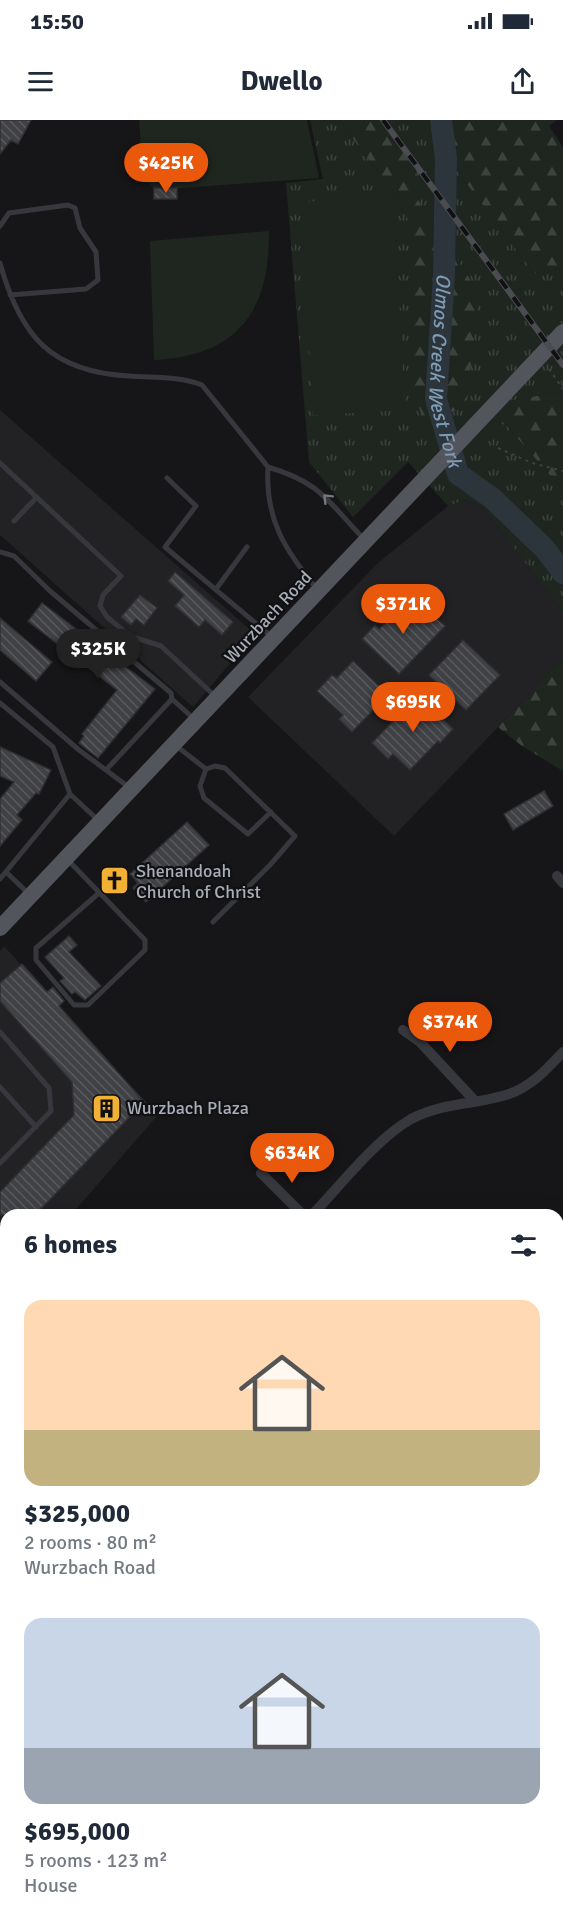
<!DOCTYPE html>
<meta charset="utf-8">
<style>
:root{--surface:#fff;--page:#f2f2f3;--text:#1f2937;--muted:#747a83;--accent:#ea580c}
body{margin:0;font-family:Signika,sans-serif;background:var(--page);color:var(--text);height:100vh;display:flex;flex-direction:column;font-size:22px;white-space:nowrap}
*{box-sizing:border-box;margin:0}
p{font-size:20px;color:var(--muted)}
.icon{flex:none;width:33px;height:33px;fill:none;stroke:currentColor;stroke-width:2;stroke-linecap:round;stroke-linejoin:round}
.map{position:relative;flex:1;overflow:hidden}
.side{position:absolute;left:0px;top:1089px;width:564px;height:720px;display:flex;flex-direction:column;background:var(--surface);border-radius:18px 18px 0 0;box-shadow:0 6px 24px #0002}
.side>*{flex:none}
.price{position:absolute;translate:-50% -51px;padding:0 14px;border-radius:21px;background:var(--accent);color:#fff;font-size:20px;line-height:39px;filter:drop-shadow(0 2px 3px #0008)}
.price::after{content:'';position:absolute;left:50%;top:36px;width:18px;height:14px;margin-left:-9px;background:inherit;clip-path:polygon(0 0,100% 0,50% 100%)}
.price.selected{background:#222;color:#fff}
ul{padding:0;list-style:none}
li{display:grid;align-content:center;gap:12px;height:318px;padding:0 24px}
li span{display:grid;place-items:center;height:186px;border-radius:18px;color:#555}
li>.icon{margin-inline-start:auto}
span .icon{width:108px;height:108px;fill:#fffc;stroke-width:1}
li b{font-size:26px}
h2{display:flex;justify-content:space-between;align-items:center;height:72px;padding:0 24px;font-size:26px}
.status{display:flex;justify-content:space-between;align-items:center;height:42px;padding:0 30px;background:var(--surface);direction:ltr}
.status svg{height:16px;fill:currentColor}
header{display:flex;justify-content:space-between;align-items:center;height:78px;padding:0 24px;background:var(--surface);font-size:27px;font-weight:700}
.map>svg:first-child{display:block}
.built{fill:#222225}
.grass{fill:url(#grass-tufts)}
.forest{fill:url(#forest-firs)}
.pitch{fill:#1e261f}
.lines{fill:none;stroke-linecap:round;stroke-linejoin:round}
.stream{stroke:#2c353c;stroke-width:4}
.river{stroke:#2c353c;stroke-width:22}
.building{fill:url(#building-back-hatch);stroke:#303034;stroke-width:1.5}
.path{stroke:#3d3f44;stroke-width:2;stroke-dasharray:3 4.5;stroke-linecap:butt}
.lane{stroke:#37383d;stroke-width:5}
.street{stroke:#37383d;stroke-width:10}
.secondary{stroke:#45474d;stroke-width:15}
.primary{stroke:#53555c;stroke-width:16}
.rail-casing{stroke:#4a4c52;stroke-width:6}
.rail{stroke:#111113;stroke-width:4;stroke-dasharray:11;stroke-linecap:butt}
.oneway{stroke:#757881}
.labels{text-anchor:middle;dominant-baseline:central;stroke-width:4.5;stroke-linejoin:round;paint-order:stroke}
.street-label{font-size:18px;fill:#a8adb8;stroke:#111113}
.poi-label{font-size:18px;fill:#a8adb8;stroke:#111113;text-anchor:start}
.water-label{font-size:20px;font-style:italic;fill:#7f9bb3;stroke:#111113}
</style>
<div class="status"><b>15:50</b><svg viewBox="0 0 49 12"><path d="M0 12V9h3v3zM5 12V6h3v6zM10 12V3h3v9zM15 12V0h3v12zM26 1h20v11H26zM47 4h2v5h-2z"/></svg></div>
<header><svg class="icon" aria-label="menu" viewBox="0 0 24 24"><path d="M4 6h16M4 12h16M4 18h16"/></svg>Dwello<svg class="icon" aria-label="share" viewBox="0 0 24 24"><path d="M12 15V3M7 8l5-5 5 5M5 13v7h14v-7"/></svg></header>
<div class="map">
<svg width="563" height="1809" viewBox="0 0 563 1809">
<defs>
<pattern id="grass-tufts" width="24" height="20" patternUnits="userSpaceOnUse" patternTransform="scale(1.5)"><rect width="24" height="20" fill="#1e261f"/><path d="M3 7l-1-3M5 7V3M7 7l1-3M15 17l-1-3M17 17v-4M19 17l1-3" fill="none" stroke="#3c433d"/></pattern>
<pattern id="forest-firs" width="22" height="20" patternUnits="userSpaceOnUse" patternTransform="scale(1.5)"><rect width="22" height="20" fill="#1e261f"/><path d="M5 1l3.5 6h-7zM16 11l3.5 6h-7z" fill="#3c433d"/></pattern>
<pattern id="building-back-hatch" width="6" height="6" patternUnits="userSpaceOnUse" patternTransform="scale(1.5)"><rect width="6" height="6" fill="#404145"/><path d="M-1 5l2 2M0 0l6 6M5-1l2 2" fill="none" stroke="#595a5e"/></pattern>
</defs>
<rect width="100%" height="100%" fill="#161618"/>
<path class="built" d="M0,290L255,514L193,587L0,415Z
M464,380L481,385L563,492V539L394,716L248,577L378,443L448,386Z
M4,826L158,995L71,1095H6V1169L0,1176V831Z"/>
<path class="grass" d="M310,0H339L396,76L411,106V180L479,173L418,80V57L395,0H419L534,153L563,148V279L558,272L467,289L507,306L563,370V492L481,385L464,380L448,386L408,342L353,397L309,342L286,63L323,59Z"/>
<path class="forest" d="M339,0H395L418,57V80L479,173L466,289L558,272L563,279V370L507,306L466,289L422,296L410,262L411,106L396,76Z
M419,0H557L549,6L563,27V148L534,153Z
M563,539V651L522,626L498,607Z"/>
<path class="pitch" d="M139,0H307L319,58L155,70L143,57Z
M394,77L405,290L313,295L301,82Z
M269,111C270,192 237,236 154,240L150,121Z"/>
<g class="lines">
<path class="stream" d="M558,1574L563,1569
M181,1809L191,1803"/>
<path class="river" id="s1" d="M441,0L446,38L444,155L436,279L458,354L492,378L545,429L563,453"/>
</g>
<path class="building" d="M0,0H31L18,24L11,20L0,34Z
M154,68H177V79H154Z
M175,452L233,502L222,515L205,500L199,507L175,486L184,475L168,461Z
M140,475L157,488L144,505L136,499L131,505L121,497Z
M403,476L426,497L431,493L445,506L399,554L362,519L375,505L379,509L394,494L390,490Z
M42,483L155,569L98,638L79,623L84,616L82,614L117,570L28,501Z
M0,498L52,542L36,561L0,530Z
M463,520L500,555L466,590L429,555Z
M353,541L388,575L352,612L339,599L343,595L317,571L332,555L337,558Z
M418,575L453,609L440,623L438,621L410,650L393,634L388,639L372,623Z
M0,627L51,650L39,674L36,673L17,695L22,700L0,726V679L14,662L0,656Z
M544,671L553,686L513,710L504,694Z
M187,702L209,725L146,782L133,768L138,763L130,754Z
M69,816L77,825L69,832L101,866L85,880L75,872L72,874L60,861L64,858L45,837Z
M22,844L47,872L53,867L64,881L59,886L144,982L35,1095H0V1072L74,995L72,962L0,881V863Z"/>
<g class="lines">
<path class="path" d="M549,249L563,269
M498,328L532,343L563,351"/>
<path class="lane" d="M0,106L9,93L68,85L75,88L80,108L96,132L98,160L86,169L10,175
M0,143C20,216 51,252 129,256C154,258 179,256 202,265L268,347
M0,343L121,456L103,475L100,486L107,497L130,516L161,526L216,577
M167,358L196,386L165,427L271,516
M14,401L37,377
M0,432L14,436L50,471L171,573L172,579L194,599
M216,469L247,427
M317,469C285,430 265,400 268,347C322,363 328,382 365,420
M0,562L79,630L130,668
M0,583L53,627L70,674L99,701
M175,625L206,649L215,646L225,648L295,716L270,745L213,802
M206,649L200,666L204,678L248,714L271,692
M106,650L172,579
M67,739L145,820V830L88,885H74L36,840V828L99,773
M6,752L29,774
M0,759L70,674
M0,912L49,968L51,991L0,1043
M0,967L36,1007
M0,1426L6,1432
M0,1517L6,1513
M0,1681L6,1677
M558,1688L563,1693
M0,1742L6,1739
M49,1803L53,1809
M88,1809L98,1803"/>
<path class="street" d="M557,756L563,763
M403,910L420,922L474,980
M261,1053L303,1095
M312,1095C341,1065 375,1020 411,999C443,982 476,985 509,974C532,966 547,949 563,932
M558,1208L563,1203
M558,1331L563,1336
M558,1412L563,1407
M484,1807L486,1809"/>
<path class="secondary" d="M0,1218L6,1225
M526,1803L532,1809"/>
<path class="primary" d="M0,808L563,212"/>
<defs>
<path id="rail" d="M383,0L563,245"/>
</defs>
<use href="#rail" class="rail-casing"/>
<use href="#rail" class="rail"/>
</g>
<defs><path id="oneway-chevron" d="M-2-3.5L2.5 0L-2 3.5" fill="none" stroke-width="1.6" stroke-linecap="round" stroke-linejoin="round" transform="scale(1.5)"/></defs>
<use class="oneway" href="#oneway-chevron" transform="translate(327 378) rotate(-135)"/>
<defs>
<symbol id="church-square" viewBox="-11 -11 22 22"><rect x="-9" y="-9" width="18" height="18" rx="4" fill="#f2b134" stroke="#111113"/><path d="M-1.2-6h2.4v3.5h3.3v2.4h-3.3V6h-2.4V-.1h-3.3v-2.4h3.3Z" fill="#111"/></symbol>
<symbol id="building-square" viewBox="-11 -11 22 22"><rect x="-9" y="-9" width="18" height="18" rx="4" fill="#f2b134" stroke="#111113"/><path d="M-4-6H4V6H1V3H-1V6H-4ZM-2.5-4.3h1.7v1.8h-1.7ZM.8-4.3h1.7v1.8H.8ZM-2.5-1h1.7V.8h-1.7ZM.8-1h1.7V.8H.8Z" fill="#111"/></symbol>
</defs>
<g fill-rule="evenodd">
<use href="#church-square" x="98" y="744" width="33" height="33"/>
<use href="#building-square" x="90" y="972" width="33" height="33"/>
</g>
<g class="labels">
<g class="street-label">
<text transform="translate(268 497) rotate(-47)">Wurzbach Road</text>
</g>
<g class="poi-label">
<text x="136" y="751">Shenandoah<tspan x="136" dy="21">Church of Christ</tspan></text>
<text x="127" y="988">Wurzbach Plaza</text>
</g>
<g class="water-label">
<text stroke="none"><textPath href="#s1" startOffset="252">Olmos Creek West Fork</textPath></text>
</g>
</g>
</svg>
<b class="price" style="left:166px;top:74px">$425K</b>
<b class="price" style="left:403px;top:515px">$371K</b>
<b class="price selected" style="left:98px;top:560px">$325K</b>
<b class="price" style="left:413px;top:613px">$695K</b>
<b class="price" style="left:450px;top:933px">$374K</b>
<b class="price" style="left:292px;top:1064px">$634K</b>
<section class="side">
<h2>6 homes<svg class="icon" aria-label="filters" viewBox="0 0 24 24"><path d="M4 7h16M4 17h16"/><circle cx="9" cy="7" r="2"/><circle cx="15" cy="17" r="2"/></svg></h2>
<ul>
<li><span style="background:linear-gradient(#ffd9b3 70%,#c2b280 0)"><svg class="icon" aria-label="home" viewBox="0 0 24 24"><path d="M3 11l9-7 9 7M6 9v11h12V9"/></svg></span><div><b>$325,000</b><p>2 rooms · 80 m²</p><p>Wurzbach Road</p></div></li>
<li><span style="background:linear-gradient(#c9d6e8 70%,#9aa5b1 0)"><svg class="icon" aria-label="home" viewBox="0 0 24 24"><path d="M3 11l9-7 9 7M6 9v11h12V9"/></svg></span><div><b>$695,000</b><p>5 rooms · 123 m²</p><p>House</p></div></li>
</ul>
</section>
</div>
